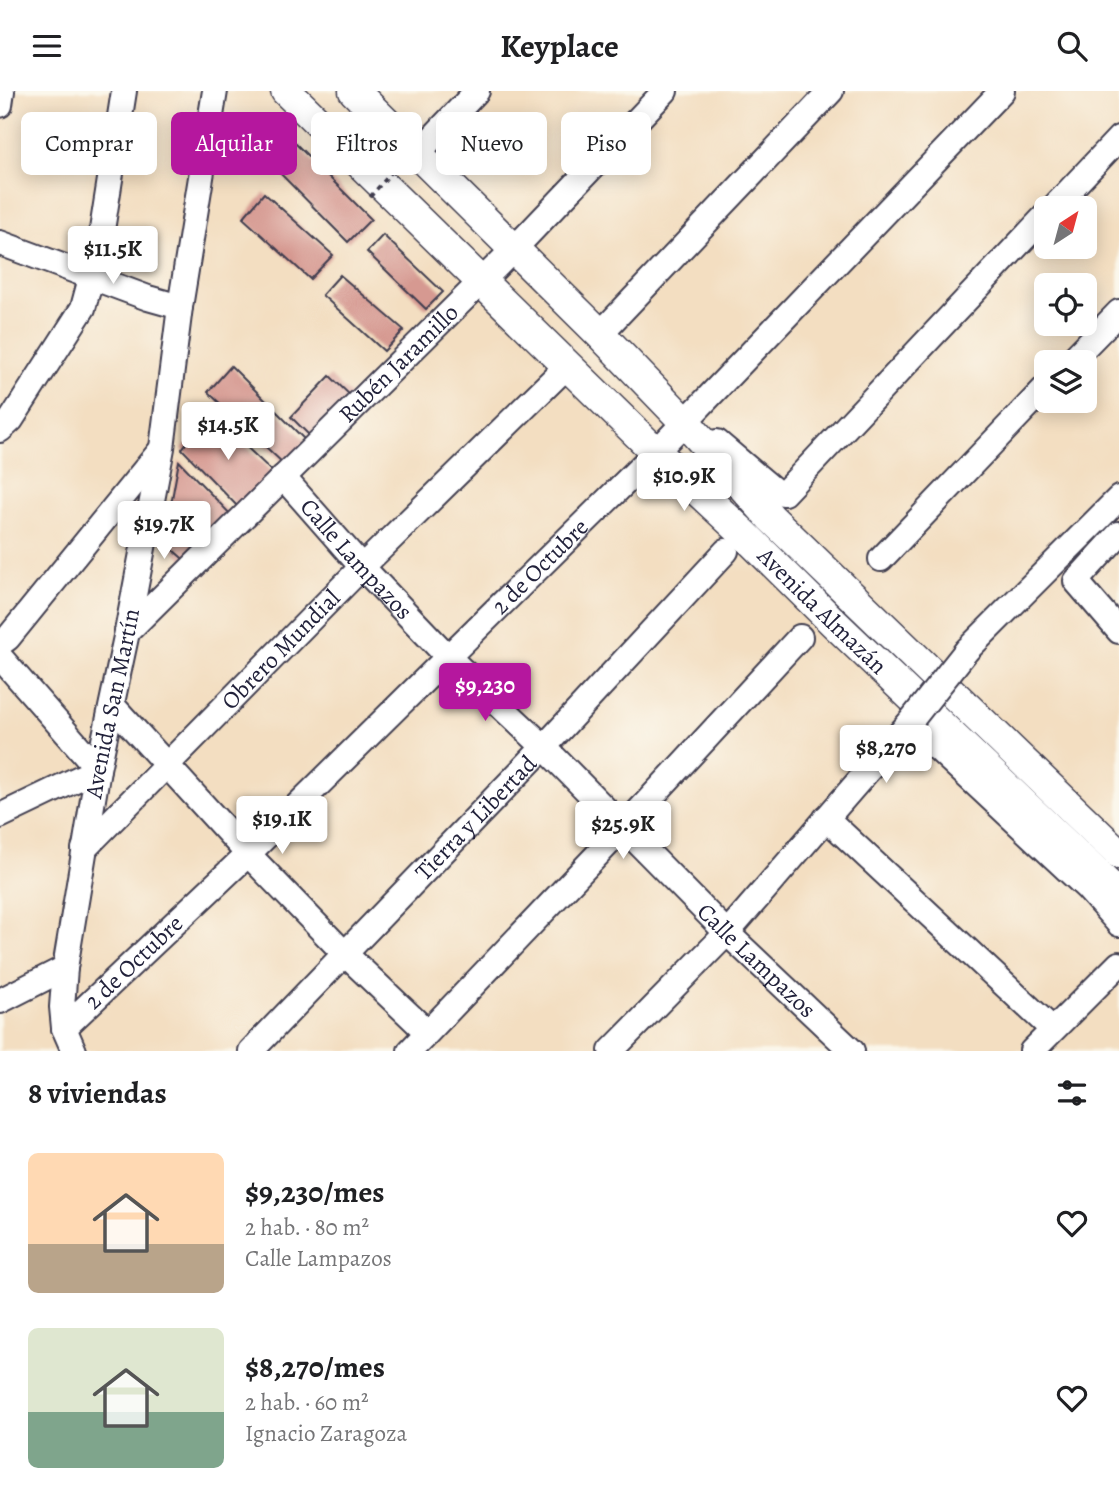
<!DOCTYPE html>
<html lang="es">
<meta charset="utf-8">
<style>
:root{--surface:#fff;--page:#f2f2f2;--text:#202124;--muted:#757577;--accent:#b5179e}
body{margin:0;font-family:Alegreya,serif;background:var(--page);color:var(--text);height:100vh;display:flex;flex-direction:column;font-size:26px;white-space:nowrap}
*{box-sizing:border-box;margin:0}
p{font-size:23px;color:var(--muted)}
.icon{flex:none;width:38px;height:38px;fill:none;stroke:currentColor;stroke-width:2;stroke-linecap:round;stroke-linejoin:round}
.map{position:relative;height:960px;overflow:hidden}
.sheet{display:flex;flex-direction:column;background:var(--surface);flex:1}
.sheet>*{flex:none}
.guide{position:absolute;left:21px;top:21px;width:700px;height:63px;display:flex;gap:14px}
.needle{width:46px;rotate:36deg}
.fabs{position:absolute;left:1034px;top:105px;display:grid;gap:14px}
.fabs a{display:grid;place-items:center;width:63px;height:63px;border-radius:10px;background:var(--surface);box-shadow:0 4px 18px #0003;font-size:35px}
.price{position:absolute;translate:-50% -60px;padding:0 16px;border-radius:7px;background:#fff;color:#222;font-size:23px;line-height:46px;filter:drop-shadow(0 2px 4px #0008)}
.price::after{content:'';position:absolute;left:50%;top:42px;width:21px;height:16px;margin-left:-10px;background:inherit;clip-path:polygon(0 0,100% 0,50% 100%)}
.price.current{background:var(--accent);color:#fff}
ul{padding:0;list-style:none}
li{display:flex;align-items:center;gap:21px;height:175px;padding:0 28px}
li span{display:grid;place-items:center;flex:none;width:196px;height:140px;border-radius:10px;color:#555}
li>.icon{margin-inline-start:auto}
span .icon{width:84px;height:84px;fill:#fffc;stroke-width:1}
li b{font-size:30px}
h2{display:flex;justify-content:space-between;align-items:center;height:84px;padding:0 28px;font-size:30px}
.tag{padding:0 24px;border-radius:10px;background:var(--surface);box-shadow:0 4px 18px #0003;font-size:24px;line-height:63px}
.tag.current{background:var(--accent);color:#fff}
header{display:flex;justify-content:space-between;align-items:center;height:91px;padding:0 28px;background:var(--surface);font-size:32px;font-weight:700}
.map>svg:first-child{display:block}
.building{fill:#d69991}
.lines{fill:none;stroke-linecap:round;stroke-linejoin:round}
.minor-casing{stroke:#413e4f;stroke-width:28}
.major-casing{stroke:#413e4f;stroke-width:33}
.minor{stroke:#fff;stroke-width:24}
.major{stroke:#fff;stroke-width:30}
.minor-bridge-casing{stroke:#413e4f;stroke-width:28;stroke-linecap:butt}
.path-bridge{stroke:#413e4f;stroke-width:3.5;stroke-dasharray:5 5;stroke-linecap:butt}
.minor-bridge{stroke:#fff;stroke-width:24}
.labels{text-anchor:middle;dominant-baseline:central;stroke-width:6;stroke-linejoin:round;paint-order:stroke}
.street-label{font-size:24px;fill:#22223b;stroke:#fbf7ec}
</style>
<header><svg class="icon" aria-label="menu" viewBox="0 0 24 24"><path d="M4 6h16M4 12h16M4 18h16"/></svg>Keyplace<svg class="icon" aria-label="search" viewBox="0 0 24 24"><circle cx="10" cy="10" r="6"/><path d="M15 15l6 6"/></svg></header>
<div class="map">
<svg width="1119" height="960" viewBox="0 0 1119 960">
<rect width="100%" height="100%" fill="#fbf7ec"/>
<filter id="ink" filterUnits="userSpaceOnUse"><feTurbulence type="fractalNoise" baseFrequency=".0143" numOctaves="2"/><feDisplacementMap in="SourceGraphic" scale="14" xChannelSelector="R" yChannelSelector="G"/><feConvolveMatrix kernelMatrix="1 2 1 2 8 2 1 2 1" color-interpolation-filters="sRGB"/></filter>
<filter id="wash" filterUnits="userSpaceOnUse"><feTurbulence type="fractalNoise" baseFrequency=".00686" numOctaves="4" result="noise"/><feDisplacementMap in="SourceGraphic" scale="28" xChannelSelector="R" yChannelSelector="G"/><feGaussianBlur stdDeviation="1.57" result="paint"/><feColorMatrix in="noise" values="0 0 0 0 0 0 0 0 0 0 0 0 0 0 0 0 0 1.4 0 .05"/><feComposite in="paint" operator="in"/></filter>
<g filter="url(#wash)">
<rect width="100%" height="100%" fill="#f3dec1"/>
<g id="blocks">
<path class="building" d="M289,46L371,128L348,151L267,69Z
M264,102L333,164L310,188L243,127Z
M383,144L443,201L426,218L367,161Z
M340,184L404,239L384,260L322,204Z
M231,275L307,351L285,374L208,301Z
M330,285L351,305L311,346L291,326Z
M210,321L276,384L241,419L182,358Z
M179,370L234,427L189,473L164,451Z"/>
</g>
</g>
<g filter="url(#ink)">
<use href="#blocks" fill-opacity="0" stroke="#413e4f" stroke-width="2"/>
<g class="lines">
<defs>
<g id="minor">
<path d="M0,14L2,0"/>
<path d="M418,62L477,0"/>
<path d="M1053,117L1119,47"/>
<path d="M0,152L148,207L180,216"/>
<path d="M600,243L831,0"/>
<path d="M1070,271L1119,221"/>
<path d="M0,339L11,329L83,217L99,158L124,0"/>
<path d="M717,351L776,401L784,402L1046,124"/>
<path id="s1" d="M283,386L362,476L449,567L544,656L727,842L852,960"/>
<path d="M1119,443L1076,490L1119,540"/>
<path d="M881,468L1046,296"/>
<path id="s2" d="M127,541L515,157L665,0"/>
<path d="M0,553L8,547L160,360"/>
<path d="M967,559L1119,407"/>
<path d="M0,566L98,678L0,725"/>
<path d="M112,614L248,763L344,862L427,941"/>
<path d="M900,644L937,657L1087,797L1119,833"/>
<path d="M826,727L1052,938"/>
<path id="s3" d="M84,758L362,476L568,274"/>
<path d="M0,910L65,877"/>
<path id="s4" d="M64,937L248,763L656,361L1002,0"/>
<path id="s5" d="M74,960L64,937L62,916L65,877L98,678L127,541L162,357L180,216L215,0"/>
<path id="s6" d="M251,960L544,656L726,460"/>
<path d="M410,960L623,737L800,546"/>
<path d="M611,960L727,842L910,631"/>
<path d="M1032,960L1119,873"/>
</g>
<g id="major">
<path id="s7" d="M286,0L656,361L743,442L834,532L1119,804"/>
<path d="M354,0L600,243L685,331L771,427L1119,763"/>
</g>
</defs>
<use href="#minor" class="minor-casing"/>
<use href="#major" class="major-casing"/>
<use href="#minor" class="minor"/>
<use href="#major" class="major"/>
<defs>
<path id="minor-bridge" d="M910,631L967,559"/>
</defs>
<use href="#minor-bridge" class="minor-bridge-casing"/>
<path class="path-bridge" d="M370,106L424,44"/>
<use href="#minor-bridge" class="minor-bridge"/>
</g>
</g>
<g class="labels">
<g class="street-label">
<text stroke="none"><textPath href="#s2" startOffset="382">Rubén Jaramillo</textPath></text>
<text stroke="none"><textPath href="#s1" startOffset="110">Calle Lampazos</textPath></text>
<text stroke="none"><textPath href="#s4" startOffset="663">2 de Octubre</textPath></text>
<text stroke="none"><textPath href="#s7" startOffset="747">Avenida Almazán</textPath></text>
<text stroke="none"><textPath href="#s3" startOffset="280">Obrero Mundial</textPath></text>
<text stroke="none"><textPath href="#s5" startOffset="354">Avenida San Martín</textPath></text>
<text stroke="none"><textPath href="#s6" startOffset="324">Tierra y Libertad</textPath></text>
<text stroke="none"><textPath href="#s1" startOffset="677">Calle Lampazos</textPath></text>
<text stroke="none"><textPath href="#s4" startOffset="96">2 de Octubre</textPath></text>
</g>
</g>
</svg>
<div class="fabs">
<a><svg class="needle" viewBox="-14 -14 28 28"><path d="M0-13l5 13h-10z" fill="#e53935"/><path d="M0 13l5-13h-10z" fill="#757577"/></svg></a>
<a><svg class="icon" aria-label="locate" viewBox="0 0 24 24"><circle cx="12" cy="12" r="6"/><path d="M12 2v4M12 18v4M2 12h4M18 12h4"/></svg></a>
<a><svg class="icon" aria-label="layers" viewBox="0 0 24 24"><path d="M12 4l9 5-9 5-9-5zM3 14l9 5 9-5"/></svg></a>
</div>
<b class="price" style="left:113px;top:195px">$11.5K</b>
<b class="price" style="left:228px;top:371px">$14.5K</b>
<b class="price" style="left:684px;top:422px">$10.9K</b>
<b class="price" style="left:164px;top:470px">$19.7K</b>
<b class="price current" style="left:485px;top:632px">$9,230</b>
<b class="price" style="left:886px;top:694px">$8,270</b>
<b class="price" style="left:282px;top:765px">$19.1K</b>
<b class="price" style="left:623px;top:770px">$25.9K</b>
<div class="guide">
<a class="tag">Comprar</a>
<a class="tag current">Alquilar</a>
<a class="tag">Filtros</a>
<a class="tag">Nuevo</a>
<a class="tag">Piso</a>
</div>
</div>
<section class="sheet">
<h2>8 viviendas<svg class="icon" aria-label="filters" viewBox="0 0 24 24"><path d="M4 7h16M4 17h16"/><circle cx="9" cy="7" r="2"/><circle cx="15" cy="17" r="2"/></svg></h2>
<ul>
<li><span style="background:linear-gradient(#ffd9b3 65%,#b9a48a 0)"><svg class="icon" aria-label="home" viewBox="0 0 24 24"><path d="M3 11l9-7 9 7M6 9v11h12V9"/></svg></span><div><b>$9,230/mes</b><p>2 hab. · 80 m²</p><p>Calle Lampazos</p></div><svg class="icon" aria-label="heart" viewBox="0 0 24 24"><path d="M12 20l-8-8c-3-5 5-10 8-4 3-6 11-1 8 4z"/></svg></li>
<li><span style="background:linear-gradient(#dfe7d0 60%,#7fa58c 0)"><svg class="icon" aria-label="home" viewBox="0 0 24 24"><path d="M3 11l9-7 9 7M6 9v11h12V9"/></svg></span><div><b>$8,270/mes</b><p>2 hab. · 60 m²</p><p>Ignacio Zaragoza</p></div><svg class="icon" aria-label="heart" viewBox="0 0 24 24"><path d="M12 20l-8-8c-3-5 5-10 8-4 3-6 11-1 8 4z"/></svg></li>
</ul>
</section>
